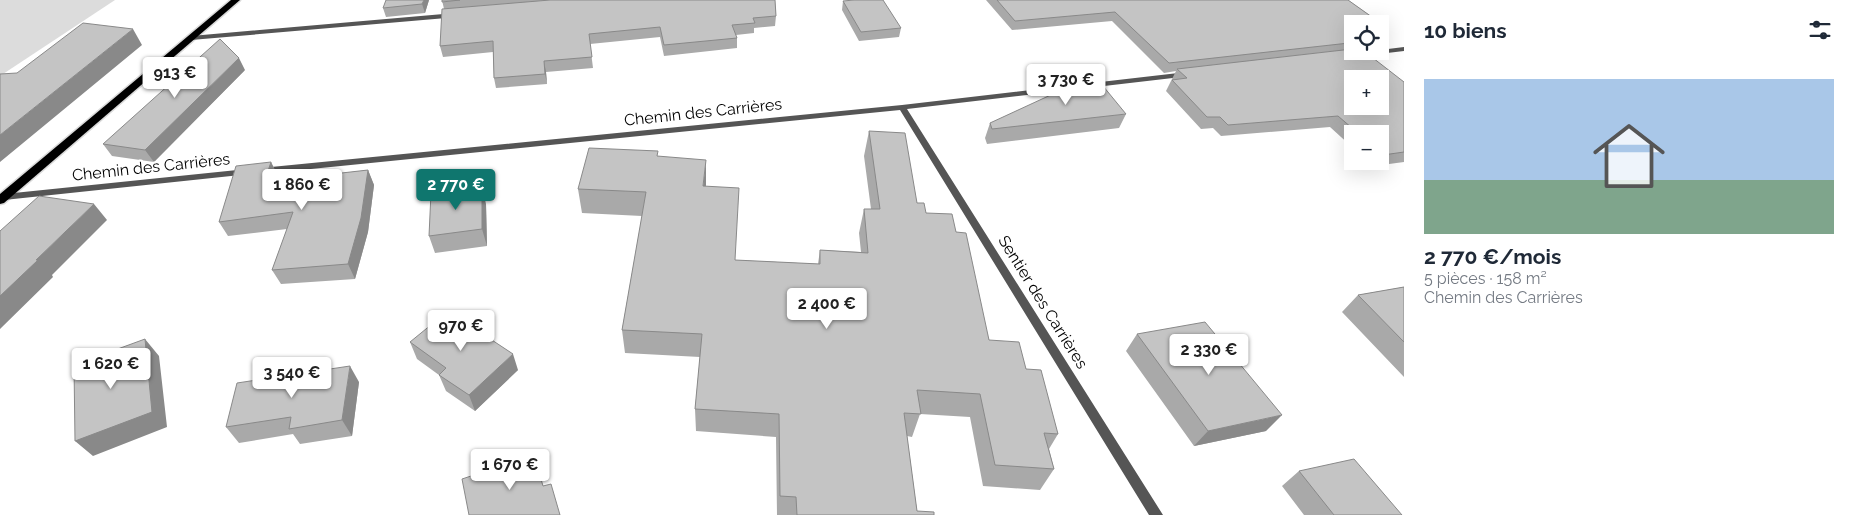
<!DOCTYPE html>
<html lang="fr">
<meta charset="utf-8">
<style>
:root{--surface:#fff;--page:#f2f2f3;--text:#1f2937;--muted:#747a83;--accent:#0f766e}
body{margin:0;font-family:Raleway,sans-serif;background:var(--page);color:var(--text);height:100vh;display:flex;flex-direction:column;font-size:19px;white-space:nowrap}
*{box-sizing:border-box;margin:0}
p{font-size:16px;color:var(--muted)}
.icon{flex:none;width:28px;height:28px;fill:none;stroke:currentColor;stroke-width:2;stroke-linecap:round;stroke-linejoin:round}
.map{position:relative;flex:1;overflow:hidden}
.sheet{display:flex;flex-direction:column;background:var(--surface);width:450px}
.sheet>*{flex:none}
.tools{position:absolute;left:1344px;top:15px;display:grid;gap:10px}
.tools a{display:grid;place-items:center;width:45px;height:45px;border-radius:0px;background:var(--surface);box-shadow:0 5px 20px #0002;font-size:25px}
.price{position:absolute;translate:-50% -42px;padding:0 11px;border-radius:5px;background:#fff;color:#222;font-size:16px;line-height:32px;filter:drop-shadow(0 1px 2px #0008)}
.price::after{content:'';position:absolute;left:50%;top:30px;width:15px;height:11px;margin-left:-8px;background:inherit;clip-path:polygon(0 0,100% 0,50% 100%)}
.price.on{background:var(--accent);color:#fff}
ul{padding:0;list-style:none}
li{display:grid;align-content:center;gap:10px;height:265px;padding:0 20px}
li span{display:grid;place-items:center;height:155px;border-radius:0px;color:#555}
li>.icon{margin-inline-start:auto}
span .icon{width:90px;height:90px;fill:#fffc;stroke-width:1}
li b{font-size:21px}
h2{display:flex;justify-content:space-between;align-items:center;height:60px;padding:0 20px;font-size:21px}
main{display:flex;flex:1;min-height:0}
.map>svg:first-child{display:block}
.green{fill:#dcdcdc}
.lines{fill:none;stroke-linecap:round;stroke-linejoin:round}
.primary-casing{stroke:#dbdbdb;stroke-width:3}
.minor{fill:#555;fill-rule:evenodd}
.primary{fill:#000;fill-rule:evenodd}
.wall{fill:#a9a9a9}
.shaded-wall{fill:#898989}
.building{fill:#c4c4c4;stroke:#898989;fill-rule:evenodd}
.labels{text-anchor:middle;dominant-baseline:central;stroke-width:4.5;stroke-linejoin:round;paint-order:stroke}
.street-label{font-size:16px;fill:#000;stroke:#fff}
</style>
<main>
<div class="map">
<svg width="1404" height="515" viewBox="0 0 1404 515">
<rect width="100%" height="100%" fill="#fff"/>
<path class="green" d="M0,0H115L0,76Z"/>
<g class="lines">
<defs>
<path id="primary" d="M231,0H240L4,203L0,204V194Z"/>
</defs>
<use href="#primary" class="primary-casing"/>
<path class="minor" d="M455,13H458V17L191,40L187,38L191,36Z
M1404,47V51L1353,57L1349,55L1353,53L1380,51V50Z
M1187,72H1190V76L907,109L1163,515H1149L900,110L261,174L257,171L261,168L902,105Z
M247,169L251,172L250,174L4,200L0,198L1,195L4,194Z"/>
<use href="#primary" class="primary"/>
</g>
<path class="wall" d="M429,0L425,13L386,17L383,8Z
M442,0H775L776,16L775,26L754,28V33L736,35L737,38V48L664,56L660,37L590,44L593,68L546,72L547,84L496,88L494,78L493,52L443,57L440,46L444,9Z
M986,0H1348L1379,22L1377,24H1352V49L1404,82V162L1374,166L1368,161H1380V134H1352V147L1330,127L1221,136L1213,128L1201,129L1166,91L1176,71L1164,73L1112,21L1012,30Z
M843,1L901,28L899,37L859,41L842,10Z
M245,70L154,162L112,156L103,144Z
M1126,114L1119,128L987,144L985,138L990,123Z
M869,131L917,203L926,213L956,232L989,340L1026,369L1058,434L1049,449L1054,469L1040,490L983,486L970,417L920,414L912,437L907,436L917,511L934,515H777L776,437L696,431L695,409L700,357L625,353L622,330L642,216L582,213L578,189L658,156L705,186L735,260L818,264L820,250L861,252L859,233L864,209H871L864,156Z
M271,162L278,176L325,170L327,175L368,170L374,185L368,232L355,279L281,284L272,270L287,229L228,236L219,222Z
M486,204L487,246L435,253L429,236Z
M1404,287V377L1342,312L1358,295Z
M1137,334L1266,431L1194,446L1126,351Z
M410,342L518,370L475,411L446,391L439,375L417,359Z
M359,382L352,436L300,444L293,434L239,443L226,427Z
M1299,471L1402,515H1304L1282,486Z"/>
<path class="shaded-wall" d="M424,0H429L425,13L422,4Z
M133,29L142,45L0,162V135Z
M239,58L245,70L154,162L145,150Z
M544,61L546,72L547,84L545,74Z
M706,160V185L703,211V186Z
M271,162L278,177H266Z
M368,170L374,185L368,232L355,279L348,264Z
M482,187L486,204L487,246L482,229Z
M94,204L107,220L52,275L53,277L0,329V296L36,260Z
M145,339L159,356L167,427L93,456L75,441Z
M513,354L518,370L475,411L469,395Z
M350,366L359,382L352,436L342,420Z
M1282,415L1266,431L1194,446L1208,431Z"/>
<path class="building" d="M386,0H424L422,4L383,8Z
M442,0H460L442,2Z
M550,0H775L776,16L753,18L755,23L732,25L737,38L664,45L660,27L589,34L592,57L544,61L545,74L494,78L493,41L440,46L442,9Z
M854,0H883L901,28L861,32L843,1Z
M997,0H1348L1379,22H1366L1368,24H1352V40L1346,41L1349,43L1169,63L1115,12L1015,21Z
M83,23L133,29L0,135V74L17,73Z
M220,39L239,58L145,150L103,144Z
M1352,49V51H1364L1404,82V152L1383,155L1380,152V134H1359L1338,116L1228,125L1220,117H1207L1172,80L1187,78L1177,69ZM1352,79H1380V106H1352Z
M1094,75L1126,114L992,129L990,123Z
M869,131L905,133L917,203H924L926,213L952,214L956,232L966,233L989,340L1019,342L1026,369L1041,370L1058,434L1044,433L1054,469L995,465L980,394L917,390L921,414L904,413L917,511L934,512V515H797L796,497L780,496L779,414L695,409L702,334L622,330L646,192L578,189L589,148L658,151L657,156L706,160L703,186L739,188L735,260L820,264V250L868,253L864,209H880Z
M271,162L266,177L325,170L324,175L368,170L361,218L348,264L272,270L293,212L219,222L236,166Z
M482,187V229L429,236L431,193Z
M39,196L94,204L36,260H38L0,296V231Z
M1404,287V342L1358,295Z
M448,311L513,354L469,395L439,375L446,368L410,342Z
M1205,322L1282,415L1208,431L1137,334Z
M145,339L152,412L75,441L74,365Z
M350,366L342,420L289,429L291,417L226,427L237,383Z
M534,455L543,486L551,484L560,515H469L462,479Z
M1354,459L1402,515H1334L1299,471Z"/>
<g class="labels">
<g class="street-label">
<text transform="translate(703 112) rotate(-6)">Chemin des Carrières</text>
<text transform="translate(151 167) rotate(-6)">Chemin des Carrières</text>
<text transform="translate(1043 302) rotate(58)">Sentier des Carrières</text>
</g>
</g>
</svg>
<div class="tools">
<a><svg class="icon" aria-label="locate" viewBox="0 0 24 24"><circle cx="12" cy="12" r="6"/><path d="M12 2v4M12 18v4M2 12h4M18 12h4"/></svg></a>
<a>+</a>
<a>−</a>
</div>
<b class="price" style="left:175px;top:99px">913 €</b>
<b class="price" style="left:1066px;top:106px">3 730 €</b>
<b class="price" style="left:302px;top:211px">1 860 €</b>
<b class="price on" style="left:456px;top:211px">2 770 €</b>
<b class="price" style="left:827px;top:330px">2 400 €</b>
<b class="price" style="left:461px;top:352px">970 €</b>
<b class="price" style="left:1209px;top:376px">2 330 €</b>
<b class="price" style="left:111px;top:390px">1 620 €</b>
<b class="price" style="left:292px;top:399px">3 540 €</b>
<b class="price" style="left:510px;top:491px">1 670 €</b>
</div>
<section class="sheet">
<h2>10 biens<svg class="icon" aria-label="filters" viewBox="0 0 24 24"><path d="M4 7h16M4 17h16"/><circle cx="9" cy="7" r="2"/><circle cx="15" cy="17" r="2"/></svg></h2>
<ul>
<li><span style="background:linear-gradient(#a9c7e8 65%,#7fa58c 0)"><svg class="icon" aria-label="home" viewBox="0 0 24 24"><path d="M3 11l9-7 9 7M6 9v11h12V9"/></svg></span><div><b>2 770 €/mois</b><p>5 pièces · 158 m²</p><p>Chemin des Carrières</p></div></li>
</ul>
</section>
</main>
